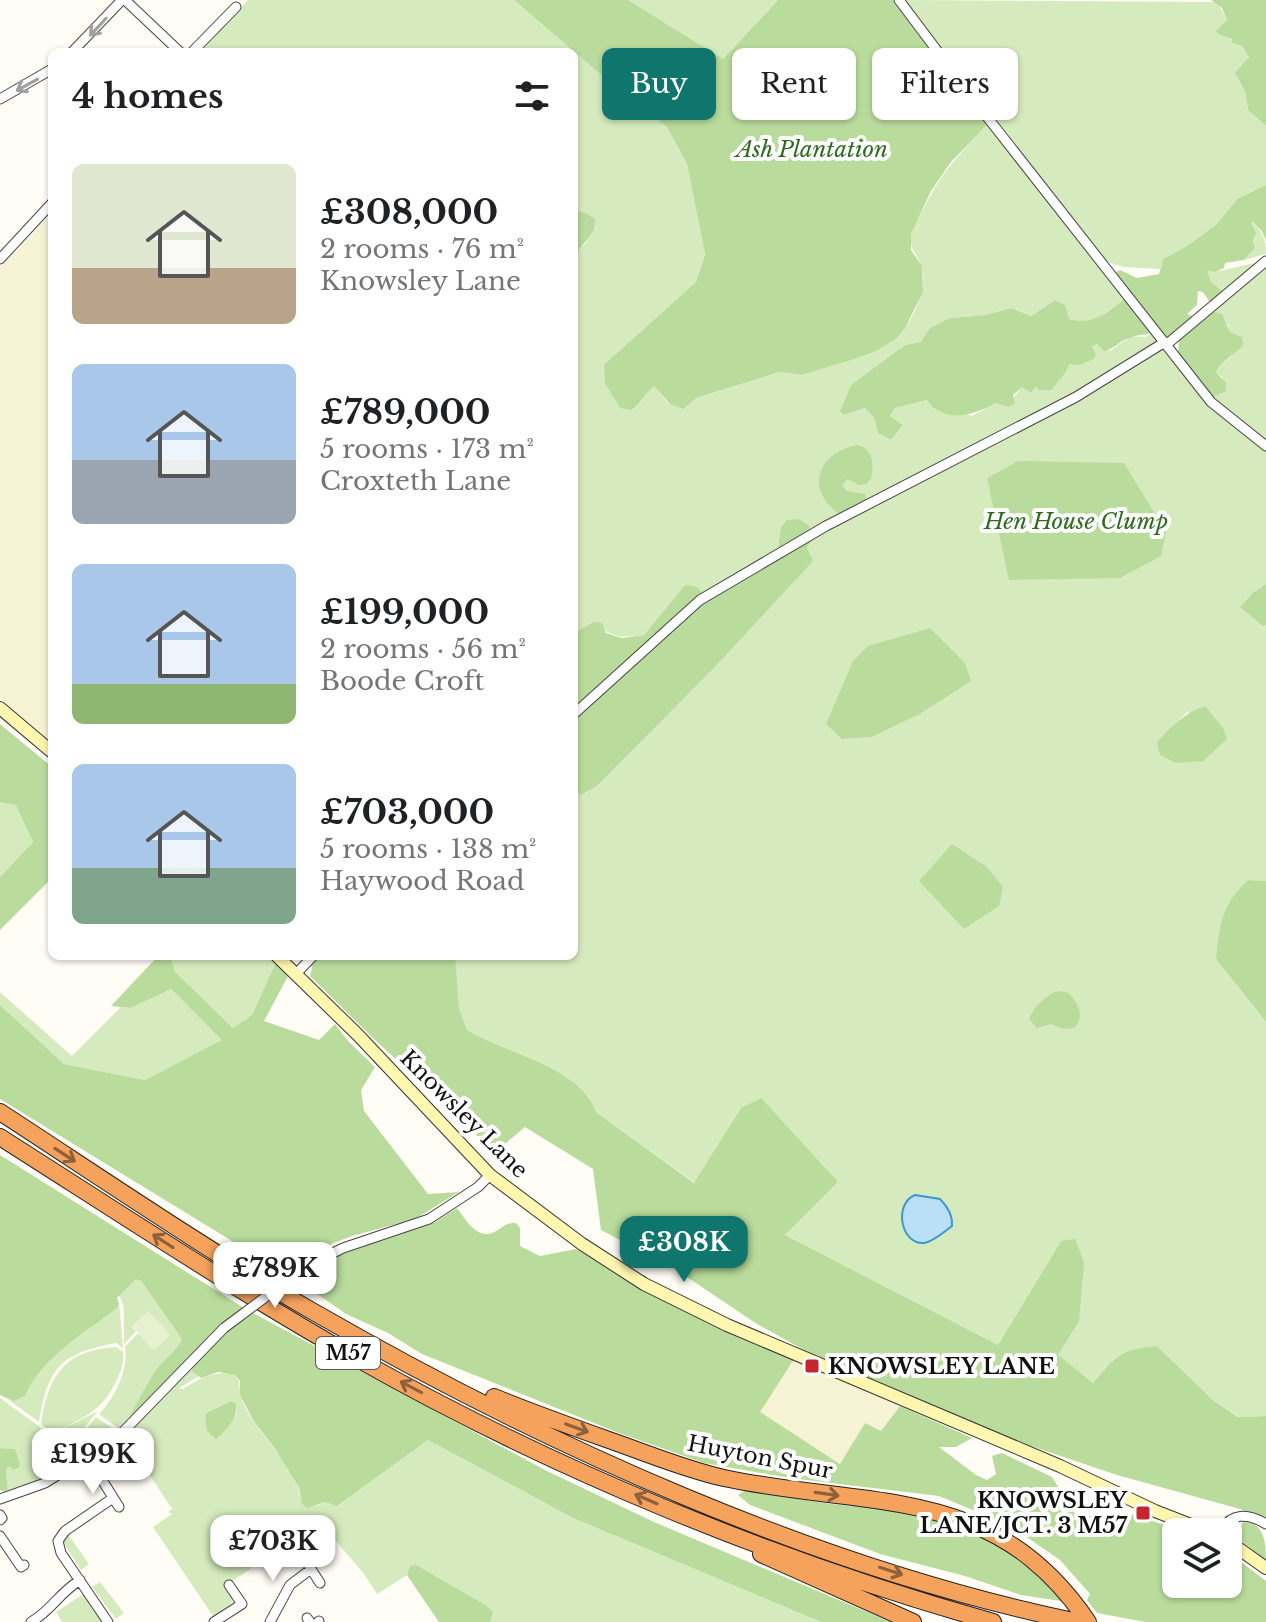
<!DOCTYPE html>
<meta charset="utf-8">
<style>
:root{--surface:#fff;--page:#f6f6f6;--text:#202124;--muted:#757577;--accent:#0f766e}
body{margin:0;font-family:"Libre Baskerville",serif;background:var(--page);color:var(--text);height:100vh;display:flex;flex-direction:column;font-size:30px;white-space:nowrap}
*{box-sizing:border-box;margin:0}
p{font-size:26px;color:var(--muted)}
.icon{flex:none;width:44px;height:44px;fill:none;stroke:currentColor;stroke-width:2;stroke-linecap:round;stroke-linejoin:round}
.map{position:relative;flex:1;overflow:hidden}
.details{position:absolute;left:48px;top:48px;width:530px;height:912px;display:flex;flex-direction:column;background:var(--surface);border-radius:12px;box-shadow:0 2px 6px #0004}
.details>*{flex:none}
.hud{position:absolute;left:602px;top:48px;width:544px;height:72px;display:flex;gap:16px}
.tools{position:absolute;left:1162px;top:1518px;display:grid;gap:16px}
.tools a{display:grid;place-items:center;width:80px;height:80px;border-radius:12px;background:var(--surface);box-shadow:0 2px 6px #0004;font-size:40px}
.price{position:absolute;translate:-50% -68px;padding:0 18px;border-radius:16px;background:#fff;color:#222;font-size:26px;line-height:52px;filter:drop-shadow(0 2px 4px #0008)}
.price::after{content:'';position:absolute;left:50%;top:48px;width:24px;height:18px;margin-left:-12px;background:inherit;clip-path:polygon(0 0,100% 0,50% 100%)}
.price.on{background:var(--accent);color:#fff}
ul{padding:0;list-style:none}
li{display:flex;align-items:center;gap:24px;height:200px;padding:0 24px}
li span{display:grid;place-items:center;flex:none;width:224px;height:160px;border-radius:12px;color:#555}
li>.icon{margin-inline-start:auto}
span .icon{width:96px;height:96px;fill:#fffc;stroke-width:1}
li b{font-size:34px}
h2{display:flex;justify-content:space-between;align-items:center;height:96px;padding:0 24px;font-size:34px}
.pill{padding:0 28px;border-radius:12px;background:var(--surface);box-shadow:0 2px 6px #0004;font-size:28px;line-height:72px}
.pill.on{background:var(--accent);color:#fff}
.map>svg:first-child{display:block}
.farmland{fill:#f6f3d4}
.green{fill:#d5ebbd;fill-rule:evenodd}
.forest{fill:#b9dc9c}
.pitch{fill:#e6f2cf}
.water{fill:#b9e0f7;stroke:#3f96cf;stroke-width:2}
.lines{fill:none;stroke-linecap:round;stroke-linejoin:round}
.street-casing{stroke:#444;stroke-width:11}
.secondary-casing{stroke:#333;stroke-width:14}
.highway-casing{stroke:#222;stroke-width:18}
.street{stroke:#fff;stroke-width:9}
.secondary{stroke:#fff6b0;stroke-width:12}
.highway{stroke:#f5a25d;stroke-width:16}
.street-bridge-casing{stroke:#444;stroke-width:11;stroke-linecap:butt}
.street-bridge{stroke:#fff;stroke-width:9}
.oneway{stroke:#a0a0a0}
.oneway2{stroke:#8e613b}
.poi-dot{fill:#c4262e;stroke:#fff;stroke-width:3}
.labels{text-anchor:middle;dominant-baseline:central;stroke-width:8;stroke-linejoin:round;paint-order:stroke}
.shield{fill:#fff;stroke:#585858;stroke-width:2}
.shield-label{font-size:20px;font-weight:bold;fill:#111}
.park-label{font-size:22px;font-style:italic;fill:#2f6b1f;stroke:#fff}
.street-label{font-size:22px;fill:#111;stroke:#fff}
.poi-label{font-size:22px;font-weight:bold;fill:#111;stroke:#fff;text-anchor:start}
</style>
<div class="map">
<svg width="1266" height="1622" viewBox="0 0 1266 1622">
<rect width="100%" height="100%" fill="#fffdf5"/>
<path class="farmland" d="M52,212V744L0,698V268Z
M794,1359L900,1406L881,1431L865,1423L841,1464L759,1412Z"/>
<path class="green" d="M248,0H514L606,79L667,127L687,164L705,253L696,282L605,365L642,396L654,386L669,404L696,398L780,372L801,375L898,337C913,319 927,292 922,268C919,255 908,250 911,234C913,227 918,219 922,212C937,178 960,153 985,127L986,120L1125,297C1107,314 1094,326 1069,319L1055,300L1031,316L1011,308L985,315L950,318L921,342L905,345L852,384L845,415L865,408L874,418L878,433L891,440L903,425L890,416L895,408L928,400L972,416L996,403L1007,407L1022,386H1036L1097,344L1110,351L1131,336L1146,337L1153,332L1158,340L1157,344L1115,372L811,532L781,527L778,547L703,593L685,585L644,635C622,638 610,637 593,622L574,633V257L587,241L576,211L574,213V52H200Z
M628,0H778L723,59Z
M903,0L1217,2L1228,21L1217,31L1220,35L1232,39V43L1242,46L1249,57L1236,74L1245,91L1248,110L1266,126V185L1237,199L1217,224L1187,246L1163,259L1160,269L1123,267L1106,261Z
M1253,222C1263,232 1266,239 1266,254L1244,260L1255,248L1250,223Z
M1259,262L1224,292L1211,282L1206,271L1215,272Z
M1266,266V442L1211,399L1223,378L1216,372L1220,365L1232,356L1228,324L1201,321Z
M1162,349L1203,398L1266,449V584L1254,592L1263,625H1266V881L1248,880L1216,959L1266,1022V1416L1239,1417L1214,1401L1157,1346C1120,1349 1116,1356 1093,1383L1057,1355L1079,1320L1061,1241L998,1345L785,1235L838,1182L741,1108L695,1183L596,1112C581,1067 505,1053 467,1030C454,1012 453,978 455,956H574V791L581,795L597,786L716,666L812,561L807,548L813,538ZM1188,711L1203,761H1197L1158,742ZM918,715L872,737L842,739Z
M0,802L16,804L33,842L0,877Z
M170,956H270L276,962L252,1015L233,1028L174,972Z
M171,989L223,1040L145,1080L64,1064L0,1005V992L72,1056L121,1007L131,1008Z
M136,1278L141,1281L182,1339C176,1353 163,1361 154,1374C141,1392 133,1412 122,1431L99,1414C114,1399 129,1370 125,1347L138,1333L154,1350L170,1334L132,1327L136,1331L124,1344V1308L119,1294Z
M119,1302L123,1348L116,1343C60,1354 49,1366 39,1422L6,1398L14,1401L25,1396C41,1358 85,1333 117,1308Z
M116,1347L123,1352C124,1362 122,1368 118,1377C104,1411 83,1418 52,1433L41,1424C48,1375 65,1350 116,1347Z
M193,1366L199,1376L179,1388L183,1389C200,1378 215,1370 235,1375C240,1382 239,1384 240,1392C241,1401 248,1413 253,1421C266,1442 299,1470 300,1496L316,1506L325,1502L337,1506L428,1440L573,1518L821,1622H439L407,1575L377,1594L364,1574L318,1520L302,1531L300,1525L273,1544L275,1551L227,1585L233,1595L231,1604L213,1616L153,1527L172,1514L168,1512L172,1509L125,1437ZM231,1401L236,1404L237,1413L224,1430L207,1427L205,1416L214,1409Z
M0,1398L40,1427L42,1435L50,1434C69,1450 58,1454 62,1470L8,1493L6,1469L10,1466L14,1470L19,1468L20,1463L15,1449L0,1448Z
M98,1411L73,1442L66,1455L63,1445L53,1434Z
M96,1417L118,1432L104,1443L97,1442L78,1454V1460H67L75,1443Z
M68,1534L89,1564L81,1570L63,1542Z
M100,1582L124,1613L116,1619L92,1587Z
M85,1593L104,1622H62L56,1612Z"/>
<path class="forest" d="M514,0H628L723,59L778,0H893L901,7L986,120L985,127L951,162L931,191L911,234V250L922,266L923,292L905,328L898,337L876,351L851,360L801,375L780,372L696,398L683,409L670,404L654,386C643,395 642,402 631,410L620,408L605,383L604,365L696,282L705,254L687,164L667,127L606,79Z
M1211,0H1266V126L1248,110L1245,91L1235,73L1249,57L1242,46L1232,43V39L1220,35L1216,31L1227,20L1222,8Z
M1266,185V241L1262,231L1253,222L1251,223L1256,233L1253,240L1255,248L1244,260L1225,263L1224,268L1215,272L1207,271L1211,282L1225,293L1217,306L1209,301L1203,292L1198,291L1197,305L1187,314L1203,321L1214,312L1222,314L1230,332L1242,337L1243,346L1220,365L1216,372L1226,383V391L1205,401L1185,375L1189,366L1178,352L1179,340L1169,341L1157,330C1145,337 1140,333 1129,338C1119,341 1115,349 1104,351L1097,344L1092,347L1096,354L1094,359L1079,365L1069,364L1066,372L1051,390H1039L1036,386L1031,393L1022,387L1013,395L1015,404L1007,407L996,403C974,415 945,425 927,400L895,408L890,416L903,425L891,440L878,433L874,418L865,408L844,415L840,411L852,384L905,345L921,342L929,329L950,318L985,315L1011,308L1031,316L1055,300L1065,305L1069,319C1095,326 1110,311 1129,294L1113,274L1120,270L1137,278L1159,274L1163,259L1187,246L1217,224L1237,199Z
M576,211L586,213L595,219L594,230L574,257Z
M858,445C874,450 874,465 871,479L866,484L859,485L847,479L842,486L847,491L865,494L866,500L839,514C804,489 818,452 858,445Z
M1018,461L1124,463L1166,532L1161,556L1120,578L1009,580L987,478Z
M799,519L809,526L813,538L807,548L813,561L716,666L597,786L581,795L574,791V633L593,622L602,623L606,633L622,638L644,635L685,585L697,587L703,593L778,547L781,527L787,520Z
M1266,584V625L1263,626L1240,607L1254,592Z
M930,628L965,663L971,681L918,715L872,737L842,739L826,724L853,661L868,646Z
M1205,706L1223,728L1227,739L1203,761L1176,763L1160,755L1157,742C1172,726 1184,713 1205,706Z
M0,724L52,767V878L0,930V877L33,842L16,805L0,802Z
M952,844L987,867L1003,887L999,906L964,929L919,881Z
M1248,880L1266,881V1022L1216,959C1220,925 1221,905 1248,880Z
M158,956H170L175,972L233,1028L252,1015L276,962L288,976L264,1021L319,1040L335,1024L348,1041L375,1067L361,1090L364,1111L428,1194L459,1192L415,1219L352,1236L318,1249L281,1277L258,1257L0,1099V1005L64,1064L145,1080L222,1040L171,989L131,1008L111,1006Z
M317,956H455L459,1009L467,1030C505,1053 581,1067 596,1112L694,1183L741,1108L761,1098L838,1182L785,1235L998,1345L1061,1241L1075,1239L1084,1262L1079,1321L1058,1355L1093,1383C1116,1356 1120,1349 1157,1346L1214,1401L1238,1417L1266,1416V1520L1240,1509L1117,1475L1007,1438L806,1351L757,1324L675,1269L601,1230L593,1169L525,1127L493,1154L474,1132L374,1039L310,976L312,968L310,962Z
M1059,991L1069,993C1079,1006 1085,1016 1074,1028L1064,1029L1051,1024L1037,1028L1029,1019C1033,1008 1047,993 1059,991Z
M0,1155L244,1308L127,1422C136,1404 145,1386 157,1369C165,1358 177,1351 182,1339L141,1281L136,1279L117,1298L119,1304L117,1308C85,1333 41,1358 25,1396L14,1401L0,1395Z
M457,1208C467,1221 478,1243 498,1230C505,1225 507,1223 516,1223L520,1228V1246L540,1256L576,1249C646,1293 719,1326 794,1359L760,1412L840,1464L865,1423L881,1431L900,1406L972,1438L956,1447H939L976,1475L987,1480L996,1474L992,1456L1002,1453L1052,1477L1075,1514L1118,1520L1134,1514C1152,1522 1167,1525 1185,1532H1176V1584H1228V1552L1266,1581V1622H1146L1097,1613L1087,1600L1090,1594L1060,1560L1009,1525L939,1496L790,1478L704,1463L619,1433L422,1354L388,1333L346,1314L316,1293L292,1283L333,1257L435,1222Z
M251,1312L547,1471L654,1522L891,1622H821L573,1518L428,1440L337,1506L325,1502L308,1508L302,1504L299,1487L276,1450L254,1422L240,1395V1381L235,1375L218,1372L201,1378L192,1371L193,1366L226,1332Z
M231,1401L236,1404C239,1417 225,1432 216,1439L207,1431L205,1416L208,1412Z
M0,1448L15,1449L20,1463L19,1468L13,1470L10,1466L6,1469L8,1493L0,1490Z
M746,1490L831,1504L876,1508L959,1526L1007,1547L1067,1602L1021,1595L965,1576L880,1554L750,1505L738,1495Z
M292,1521L300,1525L302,1531L275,1551L271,1535L278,1525Z
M1243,1522C1264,1522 1266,1542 1266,1560L1240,1540L1237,1534Z
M416,1565L487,1606L493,1612L490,1622H439L407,1575L410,1566Z"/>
<path class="pitch" d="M148,1311L170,1334L154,1350L132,1326Z"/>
<path class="water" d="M915,1195L940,1199C947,1206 953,1216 952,1226C944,1232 933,1242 924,1243C901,1245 893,1204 915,1195Z"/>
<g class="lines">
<defs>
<path id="street" d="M125,0L180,52
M899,0L984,113L1211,402L1266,446
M72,52L122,0
M192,52L236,7
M0,99L52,69
M0,259L52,203
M1166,345L1266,261
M574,714L700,600L826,526L1076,397L1165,342
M296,974L313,956
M307,1266L343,1248L429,1219L478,1187L490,1175
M94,1467L119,1507
M0,1499L45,1483L117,1438L224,1328
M0,1515L2,1518L0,1520
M1220,1532C1231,1512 1248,1513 1266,1524
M0,1536L21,1567L24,1565
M302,1555L320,1583
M307,1618L310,1622
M31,1622C52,1610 58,1594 80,1580
M108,1622L61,1553L58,1541L65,1531L113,1498
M214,1622L242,1604L229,1585
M270,1622L290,1585L311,1569
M318,1622L319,1621"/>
<path id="secondary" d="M0,708L52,752
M277,956L358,1035L490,1175L582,1244L644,1284L727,1325L1060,1466L1155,1511L1209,1532
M1228,1541L1266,1568"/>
<path id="highway" d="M0,1112C103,1179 205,1249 312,1311C543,1444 816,1568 1078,1622
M0,1137C118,1212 234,1289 356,1358C554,1470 773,1560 993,1622
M494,1397C535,1414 578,1429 620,1444C654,1456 688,1470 724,1478C868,1509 994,1482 1088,1622
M761,1554L913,1622"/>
</defs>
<use href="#street" class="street-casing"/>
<use href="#secondary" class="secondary-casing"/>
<use href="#highway" class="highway-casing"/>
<use href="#street" class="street"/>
<use href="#secondary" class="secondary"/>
<use href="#highway" class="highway"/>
<defs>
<path id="street-bridge" d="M224,1328L307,1266"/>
</defs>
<use href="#street-bridge" class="street-bridge-casing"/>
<use href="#street-bridge" class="street-bridge"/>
</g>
<defs><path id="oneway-shaft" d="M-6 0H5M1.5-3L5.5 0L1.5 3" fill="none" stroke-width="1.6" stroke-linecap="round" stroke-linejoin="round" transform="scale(2)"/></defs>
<g class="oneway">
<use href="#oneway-shaft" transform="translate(98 27) rotate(133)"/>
<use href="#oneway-shaft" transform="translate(27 85) rotate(151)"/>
</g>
<g class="oneway2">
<use href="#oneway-shaft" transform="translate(65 1155) rotate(33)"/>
<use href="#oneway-shaft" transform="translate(163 1241) rotate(-147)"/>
<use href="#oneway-shaft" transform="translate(411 1387) rotate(-152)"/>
<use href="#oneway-shaft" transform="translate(577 1428) rotate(20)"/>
<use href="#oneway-shaft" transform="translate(827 1494) rotate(8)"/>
<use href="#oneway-shaft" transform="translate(646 1499) rotate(-157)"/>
<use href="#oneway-shaft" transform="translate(891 1571) rotate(18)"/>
</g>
<g class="poi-dot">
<rect x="804" y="1358" width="16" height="16" rx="4"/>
<rect x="1135" y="1505" width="16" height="16" rx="4"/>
</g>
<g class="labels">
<rect class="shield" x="316" y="1337" width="64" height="32" rx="6"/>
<g class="shield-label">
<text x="348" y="1353">M57</text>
</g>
<g class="park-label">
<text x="812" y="149">Ash Plantation</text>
<text x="1076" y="521">Hen House Clump</text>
</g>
<g class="street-label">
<text transform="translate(464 1114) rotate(45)">Knowsley Lane</text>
<text transform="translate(760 1457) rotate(11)">Huyton Spur</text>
</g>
<g class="poi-label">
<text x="828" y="1366">KNOWSLEY LANE</text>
<text x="1127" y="1500" text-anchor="end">KNOWSLEY<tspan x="1127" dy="25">LANE/JCT. 3 M57</tspan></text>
</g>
</g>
</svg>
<div class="tools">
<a><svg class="icon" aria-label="layers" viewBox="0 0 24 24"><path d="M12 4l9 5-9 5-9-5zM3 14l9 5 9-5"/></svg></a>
</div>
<b class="price on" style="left:684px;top:1284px">£308K</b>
<b class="price" style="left:275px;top:1310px">£789K</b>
<b class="price" style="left:93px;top:1496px">£199K</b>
<b class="price" style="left:273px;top:1583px">£703K</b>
<div class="hud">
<a class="pill on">Buy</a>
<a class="pill">Rent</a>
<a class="pill">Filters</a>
</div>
<section class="details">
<h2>4 homes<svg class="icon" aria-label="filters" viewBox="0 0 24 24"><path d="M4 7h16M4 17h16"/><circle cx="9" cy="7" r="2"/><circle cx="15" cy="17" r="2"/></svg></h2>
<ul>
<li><span style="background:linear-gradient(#dfe7d0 65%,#b9a48a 0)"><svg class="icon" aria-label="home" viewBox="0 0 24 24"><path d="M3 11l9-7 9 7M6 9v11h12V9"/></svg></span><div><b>£308,000</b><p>2 rooms · 76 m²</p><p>Knowsley Lane</p></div></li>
<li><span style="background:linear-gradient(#a9c7e8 60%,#9aa5b1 0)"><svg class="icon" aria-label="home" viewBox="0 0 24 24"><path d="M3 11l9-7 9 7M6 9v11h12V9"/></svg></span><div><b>£789,000</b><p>5 rooms · 173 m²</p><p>Croxteth Lane</p></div></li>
<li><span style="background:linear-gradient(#a9c7e8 75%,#8fb573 0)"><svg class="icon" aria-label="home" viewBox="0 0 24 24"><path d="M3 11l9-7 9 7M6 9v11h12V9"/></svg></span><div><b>£199,000</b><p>2 rooms · 56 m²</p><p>Boode Croft</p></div></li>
<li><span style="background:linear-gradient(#a9c7e8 65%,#7fa58c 0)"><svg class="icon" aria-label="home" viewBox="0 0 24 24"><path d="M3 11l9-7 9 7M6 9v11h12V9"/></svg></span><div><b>£703,000</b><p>5 rooms · 138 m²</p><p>Haywood Road</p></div></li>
</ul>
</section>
</div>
